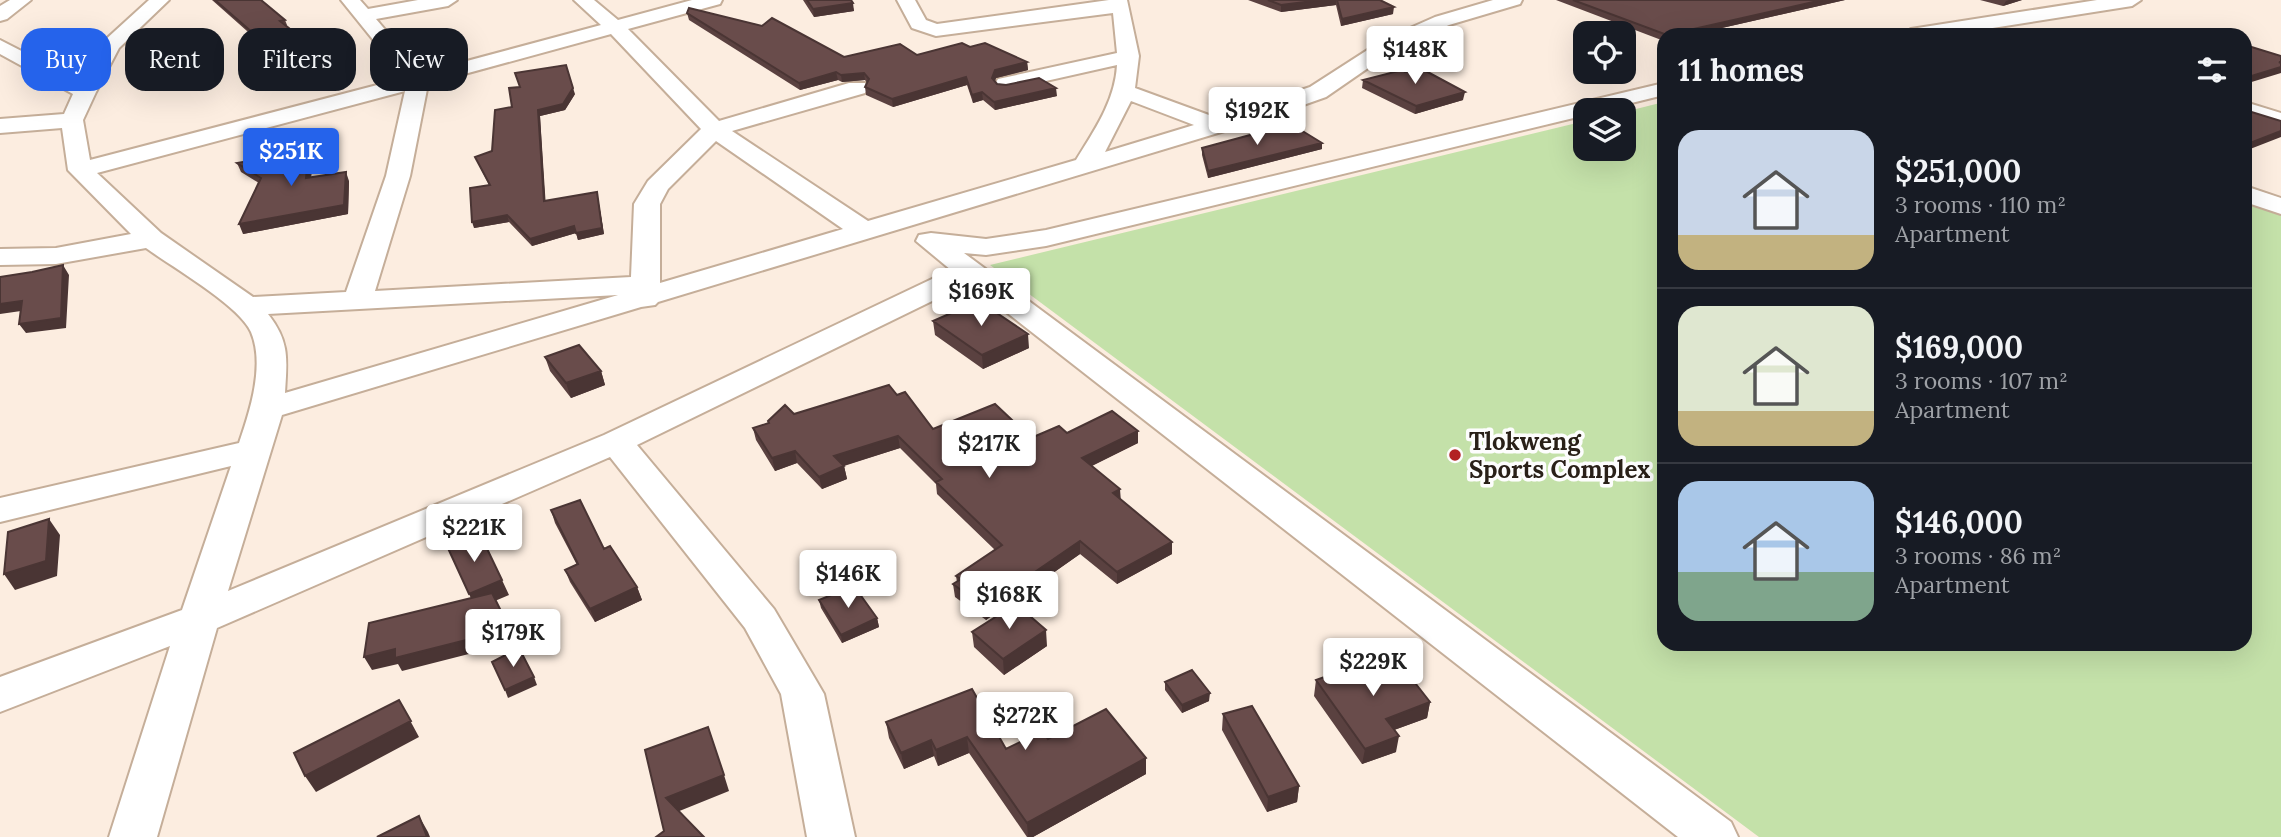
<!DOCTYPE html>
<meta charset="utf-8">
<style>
:root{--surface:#171b24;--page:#20242c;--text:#f1f3f6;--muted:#9ea1a6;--line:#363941;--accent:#2563eb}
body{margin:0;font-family:Lora,serif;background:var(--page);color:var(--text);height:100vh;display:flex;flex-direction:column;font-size:26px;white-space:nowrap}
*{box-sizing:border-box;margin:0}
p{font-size:23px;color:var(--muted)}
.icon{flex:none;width:38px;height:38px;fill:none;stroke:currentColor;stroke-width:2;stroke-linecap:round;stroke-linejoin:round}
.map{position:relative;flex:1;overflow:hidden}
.sheet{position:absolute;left:1657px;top:28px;width:595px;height:623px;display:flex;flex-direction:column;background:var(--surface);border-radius:21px;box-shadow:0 7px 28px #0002}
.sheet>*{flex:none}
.banner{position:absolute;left:21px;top:28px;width:665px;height:63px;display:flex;gap:14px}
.buttons{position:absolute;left:1573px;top:21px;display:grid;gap:14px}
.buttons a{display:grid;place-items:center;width:63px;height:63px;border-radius:14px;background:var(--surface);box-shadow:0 7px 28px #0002;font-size:35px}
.price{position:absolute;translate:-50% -60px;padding:0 16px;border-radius:7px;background:#fff;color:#222;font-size:23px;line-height:46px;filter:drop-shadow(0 2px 4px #0008)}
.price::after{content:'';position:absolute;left:50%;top:42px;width:21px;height:16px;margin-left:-10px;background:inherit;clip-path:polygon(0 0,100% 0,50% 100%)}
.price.on{background:var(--accent);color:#fff}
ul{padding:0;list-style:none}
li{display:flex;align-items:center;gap:21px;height:175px;padding:0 21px}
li+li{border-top:2px solid var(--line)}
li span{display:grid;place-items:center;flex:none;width:196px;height:140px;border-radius:21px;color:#555}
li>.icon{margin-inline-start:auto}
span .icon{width:84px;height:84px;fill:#fffc;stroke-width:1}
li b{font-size:30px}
h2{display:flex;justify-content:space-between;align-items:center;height:84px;padding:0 21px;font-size:30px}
.chip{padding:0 24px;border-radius:21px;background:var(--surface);box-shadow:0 7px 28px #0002;font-size:24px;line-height:63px}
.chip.on{background:var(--accent);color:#fff}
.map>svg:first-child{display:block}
.green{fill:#c4e1a9}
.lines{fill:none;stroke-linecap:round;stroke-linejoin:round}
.minor-casing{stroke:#c5ae99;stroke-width:4}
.minor{fill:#fff;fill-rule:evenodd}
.wall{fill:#5a4140}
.shaded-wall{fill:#4a3534}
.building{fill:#694c4b;stroke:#4a3534;stroke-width:2}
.poi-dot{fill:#b22123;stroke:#fdfdfd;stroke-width:2.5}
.labels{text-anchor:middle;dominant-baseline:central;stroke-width:7;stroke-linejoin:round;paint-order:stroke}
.poi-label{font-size:24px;font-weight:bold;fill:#292018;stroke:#fdfdfd;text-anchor:start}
</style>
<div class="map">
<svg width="2281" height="837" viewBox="0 0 2281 837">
<rect width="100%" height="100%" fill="#fcede0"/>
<path class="green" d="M1664,102V644H2245V202L2281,215V837H1759L990,265L1585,121L1586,149H1624V112Z"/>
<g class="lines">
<defs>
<path id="minor" d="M10,0H31L7,19L0,21V6Z
M149,0H169L119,48L96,92L83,120L90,160L404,78L341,0H360L368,9L418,0H457L448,6L376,19L422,73L601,25L574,0H594L618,20L692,0H722L720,4L628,29L719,121L849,83H865L868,88L865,93L732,131L868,221L1076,160C1094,131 1115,101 1117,65L1006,90L998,89L995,84L998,79L1117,53L1113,13L936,36L912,28L897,0H915L926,20L937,24L1109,0H1127L1139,56L1135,88L1217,118L1310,87L1383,40L1435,17L1493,0H1522L1520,4L1449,25L1397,48L1326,97L1261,120L658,302L655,305L641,307L282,415L228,591L604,435L951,270L916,241L919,235L931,233L986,239L1046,230L1664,83V95L1603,110H1586V115L1046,246L986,255L964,253L1731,822L1738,837H1678L969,283L637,445L774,609L817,682L824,694L855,837H807L781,694L745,628L610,457L217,628L157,837H109L170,646L0,712V677L182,610L231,466L0,522V498L239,443C250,411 265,365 251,332C239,305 172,267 146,248L56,264L0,265V249L56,248L131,234L68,170L62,128L0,133V119L64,114L73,94L0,54V40L80,81L104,41ZM611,34L701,129L648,181L634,204L631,277L375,291L410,176L428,84ZM405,91L386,176L346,292L253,297L161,233L97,173ZM1131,101L1194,125L1105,152ZM716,141L843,229L660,283V204L668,189ZM618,295L285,393C287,359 290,342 268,314Z
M2097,0H2141L2132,6L1948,35H1901L1911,29Z
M2245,102L2281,113V127L2245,116Z
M2245,186L2281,198V214L2245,202Z"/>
</defs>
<use href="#minor" class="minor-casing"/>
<use href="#minor" class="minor"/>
</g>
<path class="wall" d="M212,0H261L285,20L287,25H286L295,33L297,38L264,46Z
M803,0H851L854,11L814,17Z
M1248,0H1380L1393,14L1341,26L1336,5L1281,12Z
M1556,0H1845L1691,35H1664V41Z
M1980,0H2022L2003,6Z
M687,13L844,57L917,55L970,47L1027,62L1028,70L996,78L995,81L997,84L1057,96L995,110L983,100L973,103L967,85L893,107L866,95L865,87L867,83L865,80L842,82L838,80L800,90L689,20Z
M1363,80L1463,100L1415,114L1362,88Z
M575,94L565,110L540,116L545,201L597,192L604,234L578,240L576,233L532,246L509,222L474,228L489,185L475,157L492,151L512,107Z
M1202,148L1322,149L1208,178L1202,155Z
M313,159L311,177L349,181L348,214L243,234L259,183L241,172L237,163Z
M933,321L1029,348L983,369L935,335Z
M545,357L601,371L605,385L571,398L550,371Z
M897,395L933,429L1031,438L1067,433L1138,443L1092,466L1120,499L1172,554L1117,584L1080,554L986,620L955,597L953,584L957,582L956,576L995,550L937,494L936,484L900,448L844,466L847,479L822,489L797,463L775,471L756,440L753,428L768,423V421L794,414Z
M551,510L604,549L637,587L642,600L595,622L570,582L565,570L577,565L555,523Z
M819,600L877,618L879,627L842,643L821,608Z
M972,632L1047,646L1004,675L974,647Z
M1360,668L1430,702L1427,718L1394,730L1396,752L1362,764L1314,696L1316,680Z
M1165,682L1209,701L1182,713L1165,690Z
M972,689L1006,749L1048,739L1146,774L1033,837H1027L969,753L938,766L934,756L904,769L889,738L886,722Z
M1223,714L1299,786L1297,802L1267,812L1222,730Z"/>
<path class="shaded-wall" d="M1321,0H1336V5L1281,12V5Z
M1822,0H1845L1691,35H1667Z
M2009,0H2022L2003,6L2006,1Z
M853,3L854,11L814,17L813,9Z
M1394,7L1393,14L1341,26L1342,19Z
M295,33L297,38L264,46L261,40Z
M1027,62L1028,70L996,78L993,85L992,78L995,70Z
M2281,62V73L2245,84V78Z
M836,72L838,80L800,90L799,83Z
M864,73L865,80L842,82L841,75Z
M966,77L967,85L893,107L892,99Z
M573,88L575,94L565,110L540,116L546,208L544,201L538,110Z
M1056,88L1057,96L995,110L994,102Z
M982,92L983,100L973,103L972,95Z
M1465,92L1463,100L1415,114L1416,106Z
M2281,131V137L2245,151V145Z
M1322,143V149L1208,178V171Z
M309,151L313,159L310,187L306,178Z
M346,172L349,181L348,214L243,234L239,224Z
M597,192L604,234L578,240L576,233Z
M507,215L509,222L474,228L472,222Z
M574,226L576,233L532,246L530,239Z
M63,265L69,275L66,328L26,333L19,324Z
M22,301L28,310L0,314V304Z
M1028,334L1029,348L983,369L982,355Z
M601,371L605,385L571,398L566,383Z
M1138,431V443L1083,470L1082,458Z
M898,436L900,448L836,468L834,456Z
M795,451L797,463L775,471L772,458Z
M844,466L847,479L822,489L819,477Z
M1120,489L1121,502L1113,493Z
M49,519L60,535L57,576L15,590L4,574Z
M1080,541V554L986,620L984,607Z
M1172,542V554L1117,584V572Z
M502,580L509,595L476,609L469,594Z
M637,587L642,600L595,622L590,609Z
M877,618L879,627L842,643L841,635Z
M510,629L516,642L402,671L398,664L372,670L364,657L395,649Z
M1046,630L1047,646L1004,675L1003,659Z
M534,677L537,685L508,698L505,690Z
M1210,693L1209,701L1182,713V705Z
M399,700L419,737L316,792L305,776Z
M1430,702L1427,718L1383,734L1386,719Z
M1399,736L1396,752L1362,764L1365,749Z
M967,737L969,753L938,766L936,750Z
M931,740L934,756L904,769L901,753Z
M1146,758V774L1033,837H1028L1027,823Z
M724,775L729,791L672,814L666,798Z
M1299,786L1297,802L1267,812L1268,797Z
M419,816L428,832L430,837H427Z"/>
<path class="building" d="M215,0H261L285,20L280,21L295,33L261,40Z
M807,0H851L853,3L813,9Z
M1268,0H1321L1281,5Z
M1337,0H1380L1394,7L1342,19Z
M1573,0H1822L1667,35Z
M689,8L762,26L772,18L844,57L900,44L917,55L962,43L970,47L985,43L1027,62L995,70L992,78L997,84L1006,85L1039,78L1056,88L994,102L982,92L972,95L966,77L892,99L865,87L869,79L864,73L841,75L836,72L799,83L687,13Z
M2245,45L2281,56V62H2279L2281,63V67L2245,78Z
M566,65L573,88L563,104L538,110L544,201L597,192L602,228L576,233L574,226L530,239L507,215L472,222L470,188L490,185L475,157L492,151L495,110L512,107L509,88L520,87L515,73Z
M1422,69L1465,92L1416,106L1363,80L1402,70L1405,72Z
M2245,110L2281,121V131L2245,145Z
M1291,124L1322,143L1208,171L1202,148Z
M309,151L306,178L346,172L344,205L239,224L261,178L237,163Z
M63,265L61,318L19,324L22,301L0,304V277L32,272Z
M979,301L1028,334L982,355L933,321Z
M579,345L601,371L566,383L545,357Z
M889,385L897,395L905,392L933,429L995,404L1031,438L1059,426L1067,433L1112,411L1138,431L1082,458L1120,489L1113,493L1172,542L1117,572L1080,541L984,607L953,584L961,579L956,576L1002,545L936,482L942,479L898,436L834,456L844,466L819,477L795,451L772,458L753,428L769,423L768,421L785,405L794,414Z
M580,500L604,549L610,546L637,587L590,609L565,570L578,564L551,510Z
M49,519L46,561L4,574L8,532Z
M480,534L502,580L469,594L447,546Z
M854,586L877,618L841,635L819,600Z
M492,593L510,629L395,658V649L364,657L369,623Z
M1016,604L1046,630L1003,659L972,632Z
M519,648L534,677L505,690L492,662Z
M1394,656L1430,702L1386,719L1399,736L1365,749L1316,680L1358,665L1360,668Z
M1192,670L1210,693L1182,705L1165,682Z
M972,689L1006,749L1042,731L1048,739L1106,709L1146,758L1027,823L967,737L936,750L931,740L901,753L886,722Z
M399,700L411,721L305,776L294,753Z
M1252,706L1299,786L1268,797L1223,714Z
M708,727L724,775L666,798L704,837H656L664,831L645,750Z
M419,816L427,837H377Z"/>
<circle class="poi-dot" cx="1455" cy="455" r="7"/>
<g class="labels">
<g class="poi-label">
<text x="1469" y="441">Tlokweng<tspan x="1469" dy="28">Sports Complex</tspan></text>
</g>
</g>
</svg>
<div class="buttons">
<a><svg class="icon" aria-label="locate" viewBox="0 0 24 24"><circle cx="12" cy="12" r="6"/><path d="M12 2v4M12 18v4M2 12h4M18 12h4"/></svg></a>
<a><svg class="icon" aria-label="layers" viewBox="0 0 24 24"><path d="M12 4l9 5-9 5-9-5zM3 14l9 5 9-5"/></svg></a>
</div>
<b class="price" style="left:1415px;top:86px">$148K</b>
<b class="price" style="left:1257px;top:147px">$192K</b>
<b class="price on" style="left:291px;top:188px">$251K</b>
<b class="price" style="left:981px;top:328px">$169K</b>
<b class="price" style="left:989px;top:480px">$217K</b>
<b class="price" style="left:474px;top:564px">$221K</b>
<b class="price" style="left:848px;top:610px">$146K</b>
<b class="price" style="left:1009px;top:631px">$168K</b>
<b class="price" style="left:513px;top:669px">$179K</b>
<b class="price" style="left:1373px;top:698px">$229K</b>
<b class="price" style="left:1025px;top:752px">$272K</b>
<div class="banner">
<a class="chip on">Buy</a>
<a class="chip">Rent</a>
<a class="chip">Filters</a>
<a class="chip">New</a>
</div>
<section class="sheet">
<h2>11 homes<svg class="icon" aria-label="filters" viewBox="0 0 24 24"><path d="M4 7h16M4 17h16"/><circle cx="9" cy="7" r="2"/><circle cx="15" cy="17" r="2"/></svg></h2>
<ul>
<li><span style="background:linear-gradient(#c9d6e8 75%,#c2b280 0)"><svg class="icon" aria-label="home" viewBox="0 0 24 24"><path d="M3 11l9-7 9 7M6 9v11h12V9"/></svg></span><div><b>$251,000</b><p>3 rooms · 110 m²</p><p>Apartment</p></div></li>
<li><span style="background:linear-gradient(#dfe7d0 75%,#c2b280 0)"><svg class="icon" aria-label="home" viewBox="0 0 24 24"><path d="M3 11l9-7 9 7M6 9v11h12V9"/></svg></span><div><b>$169,000</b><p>3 rooms · 107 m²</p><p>Apartment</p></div></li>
<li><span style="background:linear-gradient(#a9c7e8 65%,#7fa58c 0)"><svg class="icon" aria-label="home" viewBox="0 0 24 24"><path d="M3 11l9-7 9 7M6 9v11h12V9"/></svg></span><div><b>$146,000</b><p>3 rooms · 86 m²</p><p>Apartment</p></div></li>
</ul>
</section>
</div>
